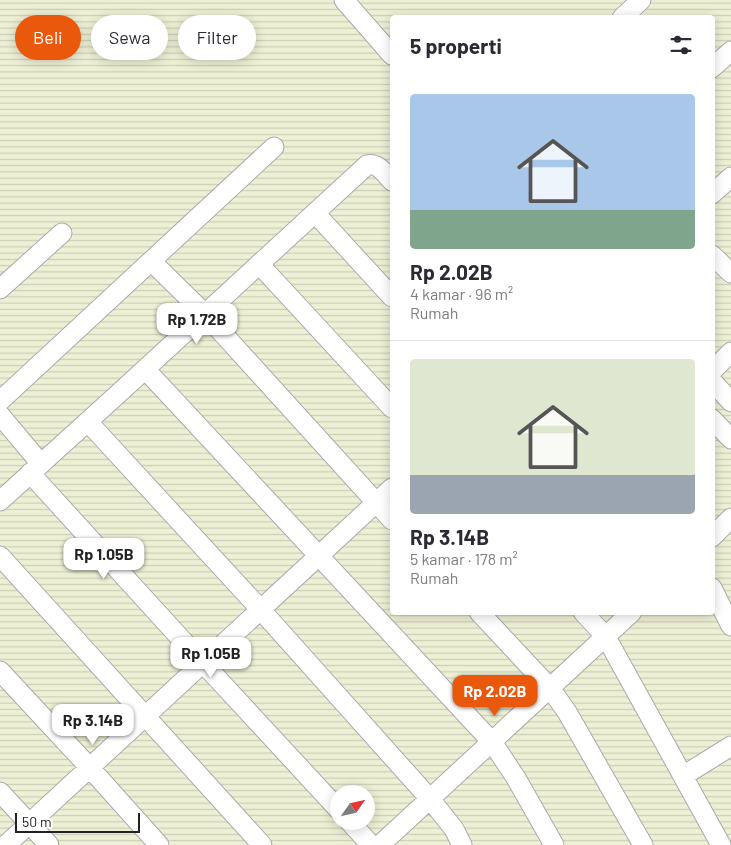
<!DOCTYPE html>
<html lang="id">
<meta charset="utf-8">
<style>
:root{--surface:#fff;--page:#f7f7f7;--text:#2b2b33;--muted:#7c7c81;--line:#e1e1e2;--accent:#ea580c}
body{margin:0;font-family:Barlow,sans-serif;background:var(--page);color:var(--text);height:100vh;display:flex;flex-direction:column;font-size:19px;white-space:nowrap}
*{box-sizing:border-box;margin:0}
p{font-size:16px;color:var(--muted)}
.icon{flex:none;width:28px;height:28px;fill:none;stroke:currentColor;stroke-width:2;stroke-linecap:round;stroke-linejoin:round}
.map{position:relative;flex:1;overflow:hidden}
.side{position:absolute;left:390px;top:15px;width:325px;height:600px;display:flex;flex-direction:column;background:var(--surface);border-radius:5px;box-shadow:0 2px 12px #0003}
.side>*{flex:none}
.top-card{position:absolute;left:15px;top:15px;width:300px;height:45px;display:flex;gap:10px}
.needle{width:32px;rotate:56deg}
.controls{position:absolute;left:330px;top:785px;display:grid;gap:10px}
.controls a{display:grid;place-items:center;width:45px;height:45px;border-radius:50%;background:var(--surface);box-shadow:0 2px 12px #0003;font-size:25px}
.scale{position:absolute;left:15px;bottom:12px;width:125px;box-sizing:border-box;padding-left:5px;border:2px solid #222;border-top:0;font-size:14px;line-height:18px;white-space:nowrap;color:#222;-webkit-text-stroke:4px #fff;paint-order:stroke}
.price{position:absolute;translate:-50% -42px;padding:0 11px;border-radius:10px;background:#fff;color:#222;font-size:16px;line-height:32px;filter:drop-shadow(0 1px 2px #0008)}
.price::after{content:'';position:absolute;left:50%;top:30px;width:15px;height:11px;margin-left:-8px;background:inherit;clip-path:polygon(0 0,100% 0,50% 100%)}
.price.selected{background:var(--accent);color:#fff}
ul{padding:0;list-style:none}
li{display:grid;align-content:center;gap:10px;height:265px;padding:0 20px}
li+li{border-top:1px solid var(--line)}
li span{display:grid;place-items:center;height:155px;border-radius:5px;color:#555}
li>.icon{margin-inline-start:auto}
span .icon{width:90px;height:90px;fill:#fffc;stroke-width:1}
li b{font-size:21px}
h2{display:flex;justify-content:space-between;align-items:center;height:60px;padding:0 20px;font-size:21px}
.pill{padding:0 18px;border-radius:22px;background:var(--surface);box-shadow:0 2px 12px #0003;font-size:18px;line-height:45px}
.pill.selected{background:var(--accent);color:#fff}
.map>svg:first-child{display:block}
.farmland{fill:url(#farmland-rules);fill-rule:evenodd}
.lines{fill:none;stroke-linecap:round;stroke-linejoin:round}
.minor-casing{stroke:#a9a9a9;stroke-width:21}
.minor{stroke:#fff;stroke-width:19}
</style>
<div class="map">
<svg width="731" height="845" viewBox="0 0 731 845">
<defs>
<pattern id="farmland-rules" width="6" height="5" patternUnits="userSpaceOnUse" patternTransform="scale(1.25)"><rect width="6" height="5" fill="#eef0d5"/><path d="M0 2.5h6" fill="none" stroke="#ccceb7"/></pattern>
</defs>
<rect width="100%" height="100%" fill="#f2efe9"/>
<path class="farmland" d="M0,0H731V845H0ZM392,18H712V612H392ZM339,794H366V821H339Z"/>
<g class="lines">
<defs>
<path id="minor" d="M344,0L392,55
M622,18L641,0
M712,68L731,51
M712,194L731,177
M315,213L392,297
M712,255L731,273
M151,261L205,314L392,520
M259,264L392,408
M0,289L62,233
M145,369L492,742L516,778L554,845
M712,371L731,352
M712,381L731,402
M0,401L274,147
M0,415L41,464
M712,419L731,439
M88,422L261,610L430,799L454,829L462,845
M30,473L203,663L339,810
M0,501L118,394L367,165C378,162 385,174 392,181
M712,537L731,518
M0,556L262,845
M712,588L731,626
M479,612L550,688L567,712L643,845
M583,612L606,637L721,845
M0,671L90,768L159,845
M683,776L731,746
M0,792L49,845
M349,821L371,845
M6,845L392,488
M380,845L632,612"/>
</defs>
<use href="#minor" class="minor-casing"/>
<use href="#minor" class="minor"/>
</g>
</svg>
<div class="controls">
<a><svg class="needle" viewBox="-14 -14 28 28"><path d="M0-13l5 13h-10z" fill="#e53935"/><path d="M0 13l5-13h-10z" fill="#7c7c81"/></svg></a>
</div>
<div class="scale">50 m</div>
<b class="price" style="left:197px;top:345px">Rp 1.72B</b>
<b class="price" style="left:104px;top:580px">Rp 1.05B</b>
<b class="price" style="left:211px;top:679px">Rp 1.05B</b>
<b class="price selected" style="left:495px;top:717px">Rp 2.02B</b>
<b class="price" style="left:93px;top:746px">Rp 3.14B</b>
<div class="top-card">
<a class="pill selected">Beli</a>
<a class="pill">Sewa</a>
<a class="pill">Filter</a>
</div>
<section class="side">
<h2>5 properti<svg class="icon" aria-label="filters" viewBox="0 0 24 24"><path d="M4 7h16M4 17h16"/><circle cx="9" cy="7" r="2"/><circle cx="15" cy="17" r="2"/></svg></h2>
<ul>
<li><span style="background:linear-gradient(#a9c7e8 75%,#7fa58c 0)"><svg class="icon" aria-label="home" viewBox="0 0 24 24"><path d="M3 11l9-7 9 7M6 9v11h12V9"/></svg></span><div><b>Rp 2.02B</b><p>4 kamar · 96 m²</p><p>Rumah</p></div></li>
<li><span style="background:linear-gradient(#dfe7d0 75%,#9aa5b1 0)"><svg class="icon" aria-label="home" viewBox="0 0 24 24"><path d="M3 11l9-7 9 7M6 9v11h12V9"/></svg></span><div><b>Rp 3.14B</b><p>5 kamar · 178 m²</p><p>Rumah</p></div></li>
</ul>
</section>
</div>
